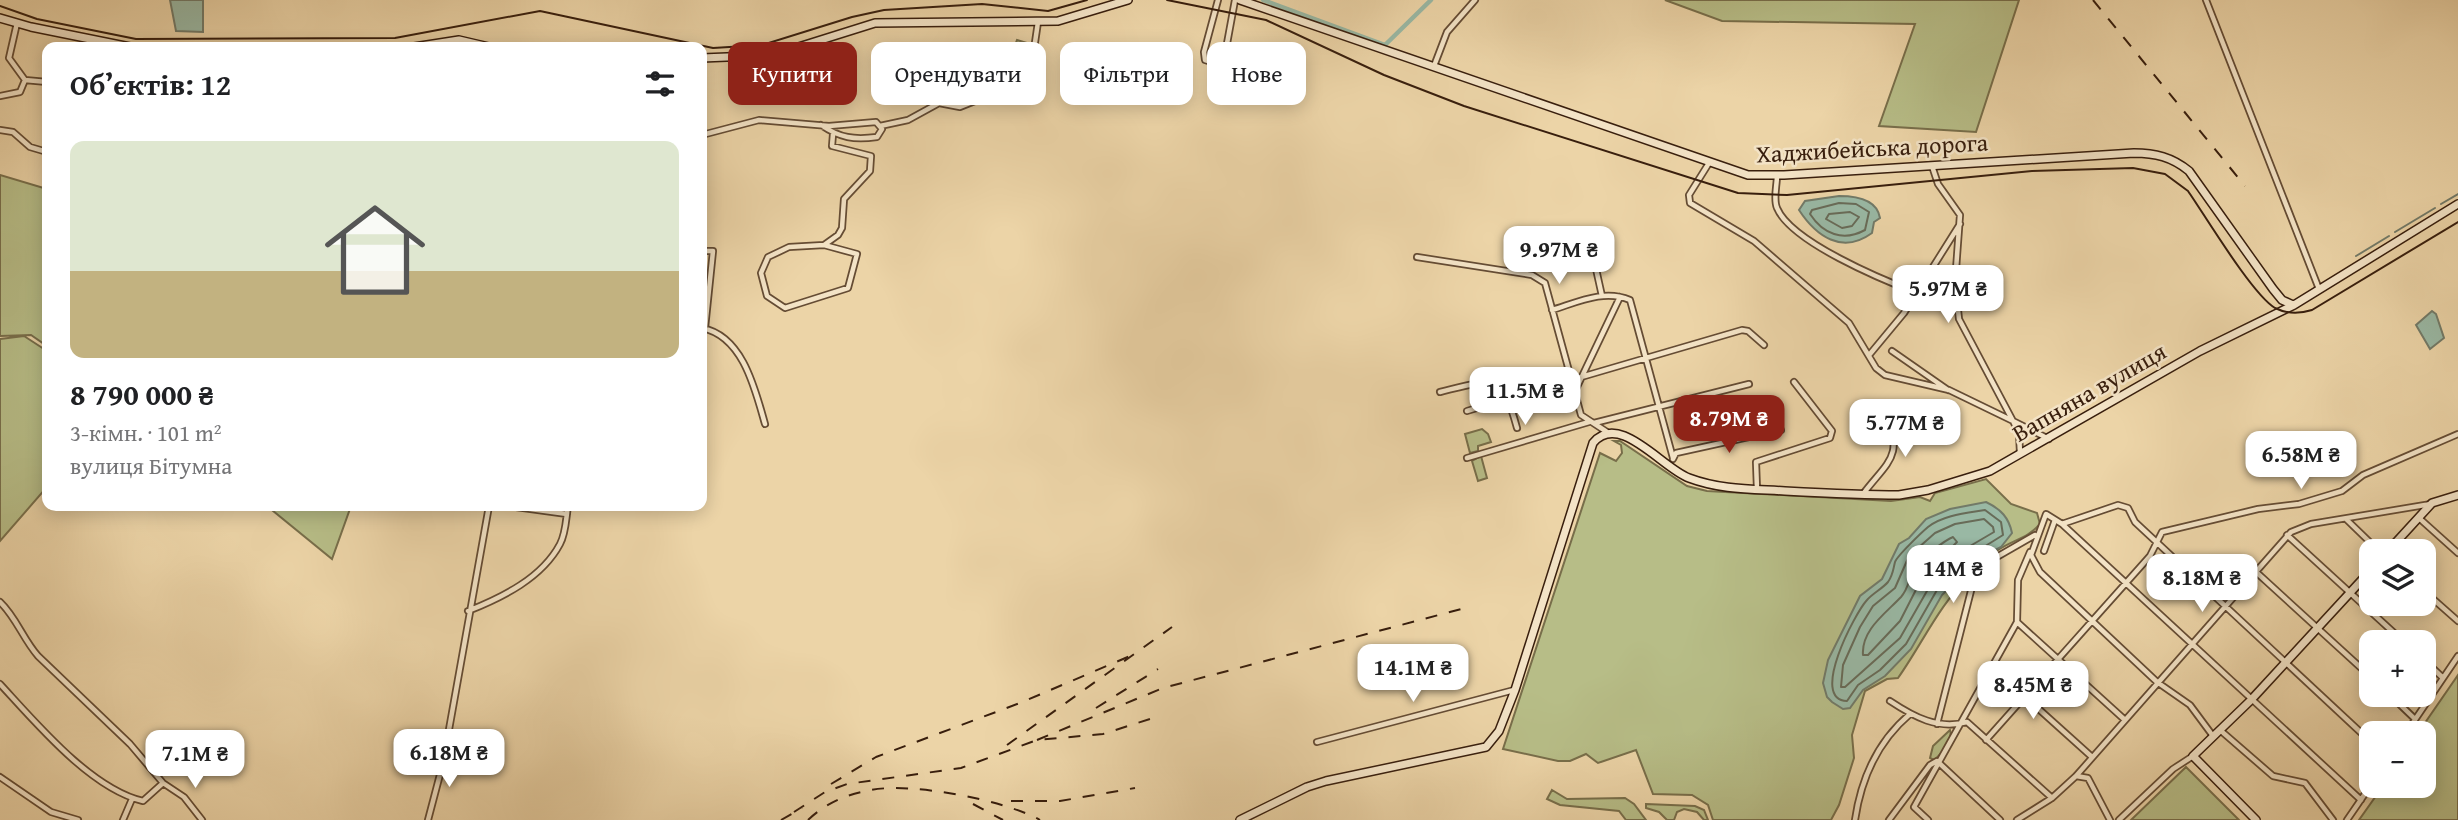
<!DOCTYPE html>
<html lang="uk">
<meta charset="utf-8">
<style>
:root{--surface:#fff;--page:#f2f2f2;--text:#202124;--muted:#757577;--accent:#8f2418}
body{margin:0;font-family:"Gentium Book Plus",serif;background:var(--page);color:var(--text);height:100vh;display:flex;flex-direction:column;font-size:26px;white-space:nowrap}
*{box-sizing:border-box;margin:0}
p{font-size:23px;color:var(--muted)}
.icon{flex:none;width:38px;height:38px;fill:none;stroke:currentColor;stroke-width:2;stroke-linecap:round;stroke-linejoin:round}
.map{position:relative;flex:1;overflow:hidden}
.side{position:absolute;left:42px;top:42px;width:665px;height:469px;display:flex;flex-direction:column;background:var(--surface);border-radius:14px;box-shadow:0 4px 18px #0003}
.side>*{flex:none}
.hud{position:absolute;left:728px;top:42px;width:665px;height:63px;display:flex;gap:14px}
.buttons{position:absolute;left:2359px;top:539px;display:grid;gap:14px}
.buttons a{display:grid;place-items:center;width:77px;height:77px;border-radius:14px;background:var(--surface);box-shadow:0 4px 18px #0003;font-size:35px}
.price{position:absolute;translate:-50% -60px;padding:0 16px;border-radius:14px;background:#fff;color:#222;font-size:23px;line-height:46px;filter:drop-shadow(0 2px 4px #0008)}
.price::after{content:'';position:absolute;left:50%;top:42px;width:21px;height:16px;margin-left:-10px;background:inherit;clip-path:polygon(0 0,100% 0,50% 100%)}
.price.on{background:var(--accent);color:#fff}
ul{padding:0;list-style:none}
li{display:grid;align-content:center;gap:14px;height:371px;padding:0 28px}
li span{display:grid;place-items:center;height:217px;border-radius:14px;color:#555}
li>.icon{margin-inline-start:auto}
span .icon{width:126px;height:126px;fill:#fffc;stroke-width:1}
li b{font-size:30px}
h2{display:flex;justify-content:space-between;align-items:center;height:84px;padding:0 28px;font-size:30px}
.pill{padding:0 24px;border-radius:14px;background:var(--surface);box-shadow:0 4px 18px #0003;font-size:24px;line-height:63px}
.pill.on{background:var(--accent);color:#fff}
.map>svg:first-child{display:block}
.green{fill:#b7bd87;stroke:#786e4a;stroke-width:2}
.water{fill:#99b8a4;stroke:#727a68;stroke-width:2}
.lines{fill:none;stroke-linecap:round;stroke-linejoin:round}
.shore{stroke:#686b58;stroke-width:2}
.stream{stroke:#727a68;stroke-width:2}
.canal{stroke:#99b8a4;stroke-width:4.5}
.street-casing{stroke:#654c34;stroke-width:8}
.secondary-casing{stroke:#381e0d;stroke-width:10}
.street{stroke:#f3e3c6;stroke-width:4.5}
.secondary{stroke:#f3e3c6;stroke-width:7}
.tram{stroke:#381e0d;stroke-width:2}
.rail{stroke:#381e0d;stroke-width:2;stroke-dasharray:12 12;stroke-linecap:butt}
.labels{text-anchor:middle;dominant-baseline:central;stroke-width:5;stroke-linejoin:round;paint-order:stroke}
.street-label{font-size:24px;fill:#381e0d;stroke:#f3e3c6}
</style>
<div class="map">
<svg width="2458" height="820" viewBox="0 0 2458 820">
<rect width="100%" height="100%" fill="#ecd4a7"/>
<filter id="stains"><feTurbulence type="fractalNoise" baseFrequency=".00286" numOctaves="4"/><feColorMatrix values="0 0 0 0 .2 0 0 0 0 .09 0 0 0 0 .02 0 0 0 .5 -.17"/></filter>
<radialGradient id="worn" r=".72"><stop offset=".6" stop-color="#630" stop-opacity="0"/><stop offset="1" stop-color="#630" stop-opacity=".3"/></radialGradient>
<path class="green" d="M1665,0H2019L1976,132L1879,126L1915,24L1722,21Z
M1017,40L1030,44L1023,65L988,64L991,47L1014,48Z
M0,175L47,189V346L31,335L0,336Z
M24,336L47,351V487L0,541V339Z
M1482,429L1488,434L1491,442L1478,446V451L1470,453L1465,434Z
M1614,441H1620L1687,486L1707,491L1891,501L1920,497L1930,501L1935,493L1986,479L2011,504L2037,513L2040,524C2028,538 2013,540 1998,550C1988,557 1979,567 1970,575C1939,605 1922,644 1898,678L1887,679L1865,691L1852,735L1854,758L1839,805L1831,820H1713L1708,805L1692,795L1653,794L1636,750L1598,763L1586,754L1570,761H1558L1503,749L1600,453L1616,461L1622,453L1621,445Z
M1481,456L1487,478L1478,481L1472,461Z
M267,506H351L332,559Z
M2458,675V820H2359L2383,786H2424V733H2418Z
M1950,730C1953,738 1942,754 1934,760L1930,758L1933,746Z
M2186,767L2239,820H2131Z
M1552,790L1567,799L1625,798L1634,804L1646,820H1626L1619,811L1560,805L1547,799Z
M1646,804L1695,806L1704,810L1708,820H1704L1697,812L1684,809L1677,812L1674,820H1667L1659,812L1646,808Z"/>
<path class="water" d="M170,0H203V32L176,31Z
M1839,196C1854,196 1877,199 1880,218L1874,222L1872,233C1842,255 1816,236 1799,210L1805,201Z
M2432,311L2436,314L2444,338L2430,349L2416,325Z
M1986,502C2001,509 2009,518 2012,533L2001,547L1976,560L1942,595L1911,649L1885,676L1863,690L1850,708L1843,709L1832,702L1827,697L1823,683L1828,660L1860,596L1882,579L1899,544L1909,538L1926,519L1950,509Z"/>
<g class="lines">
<path class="shore" d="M1839,203L1856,204L1869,212L1865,230C1843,242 1823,234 1810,214L1812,210Z
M1850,212L1859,217L1852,226L1842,228L1826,219L1829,214Z
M1985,510L2001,522L2003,535L1971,555L1937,590L1906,644L1880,670L1858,685L1847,701C1809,700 1855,613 1867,600C1873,593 1882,589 1888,582C1893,575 1893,570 1895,562C1897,556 1922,532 1928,527C1943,515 1967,513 1985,510Z
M1984,519L1993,527L1994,532L1965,549L1931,584L1900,638L1845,687H1841L1843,665L1860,627L1873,606L1895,588L1909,556L1935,533L1955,524Z
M1953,537L1957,542L1922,578L1900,621L1868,655H1863C1861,630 1886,613 1901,597C1909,588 1909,577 1915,567C1919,560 1945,540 1953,537Z"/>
<path class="stream" d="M2441,204L2458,194
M2395,232L2435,208
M2356,256L2389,236"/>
<path class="canal" d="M1263,0L1385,45L1431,0"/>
<defs>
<path id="street" d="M1218,0L1204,52L1205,60L1221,65
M2206,0L2319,289
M17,23L9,58L25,80
M1226,49L1235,0
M736,59L735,82L757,85
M1434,66L1447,32L1475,0
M702,79V102
M25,80L47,82
M1028,90L1040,95
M0,96L20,92L25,80
M880,126L908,120L939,103L960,107L985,97L1020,95L1028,90L1038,22
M0,130L13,132L30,147L47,152
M702,135L759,120L829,126L876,122L882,129L877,137C854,140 840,138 821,125
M1709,163L1689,195L1690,203L1754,241L1849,323L1876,368L1885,375L1949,390L2013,421L2019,433L2020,453
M1932,166L1938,184L1960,215L1955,283L1959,319L2013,421L2049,439
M1777,175C1777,186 1773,199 1777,208C1791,242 1883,280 1917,293
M824,245L857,254L848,288L785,308L767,296L761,273L768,257L789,247L824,245L838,235L842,228L844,199L870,171L871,156L832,146L833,134
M702,251H713L705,328
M1417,257L1532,275L1545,283L1581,415L1607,432
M1596,269L1602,296
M1926,278L1955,290
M1552,310C1578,302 1604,289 1630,300L1673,458
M702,328C743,336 755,389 765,424
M1892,351L1948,390
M1870,354L1904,313L1960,224
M1571,380L1742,330L1748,331L1764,345
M1575,391L1620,297
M1440,392C1492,379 1502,372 1517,428
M1467,411L1526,393H1555L1574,388
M1594,423L1749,384
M1467,458L1589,422
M1673,459L1676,453L1781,430
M1757,489L1756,462L1830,438L1832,431L1794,382
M1863,494C1887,462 1906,456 1884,412
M508,506L567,514
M2419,518L2458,553
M2346,519L2379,551
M2062,524L2118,505L2128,508L2135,522L2371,742
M2287,535L2404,642
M2044,551L2055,520
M2255,571L2371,677
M2424,591L2458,621
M0,602C16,617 23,639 38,656L130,744L163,783L184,797L202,820
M468,611C503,597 542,578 560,544C566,533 566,518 568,506
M2017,622L2125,720
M2424,660L2443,678
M1992,667L2092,757
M0,684C36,723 91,789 143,801L163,783
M2390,695L2415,719
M1890,701C1914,717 1938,730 1967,722L2052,798
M1937,724L1975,575L1995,558L2035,535
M2220,730L2273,776L2305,783L2333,820
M2406,733L2458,656
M2213,736L2190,705L2157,682L2040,572L2031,555L2046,514L2062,524L2361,800
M1986,740L2150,556L2162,532L2258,509L2299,504L2342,491L2363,475L2458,434
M1317,742L1514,690
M2076,776L2088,778L2110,820
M0,777L51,812L78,820
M123,820L132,799
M428,820L443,763L489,506
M1855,820C1861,779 1878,741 1910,714
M1889,820L1930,765L1937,761L2000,820
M1928,820L1914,807L2017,622L2018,580L2030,552
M2017,820L2052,798L2076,776L2291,532L2311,524L2431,504
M2119,820L2173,769L2193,756
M2347,820L2371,785"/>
<path id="secondary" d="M1240,0L1748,175H1784L2134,153C2155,153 2172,157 2189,171L2273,289L2282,300L2293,305
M0,18L31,27L130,47
M414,47L459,40L489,47
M702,58L773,55L875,23L1058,21L1128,0
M2388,551L2432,503L2458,495
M1240,820L1307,787L1326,781L1486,747L1499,731L1515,690L1593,443C1619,411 1662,468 1689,478C1721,490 1752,489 1785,491C1823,493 1861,495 1899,495L1928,490L1990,471L2200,351L2294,305L2458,204
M2256,820L2193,756L2251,700L2371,570"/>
</defs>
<use href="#street" class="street-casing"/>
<use href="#secondary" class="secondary-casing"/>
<use href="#street" class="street"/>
<use href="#secondary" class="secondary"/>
<path class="tram" d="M1167,0L1266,20L1384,75L1464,106L1738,193L1787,195L2032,171L2133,168L2165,174L2188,191C2206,217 2252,294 2275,308C2287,314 2299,314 2312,310L2458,222
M0,6L37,19L136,39L395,38L540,11L713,48L762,45L852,17L884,10L982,4L1048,11L1087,0"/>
<path class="rail" d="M2093,0L2245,186
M1096,708L1158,669
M1037,740L1163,688L1469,607
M1007,745L1172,627
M831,784L876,757L1020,703L1130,656
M1011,801H1060L1135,788
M973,804L1003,820
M794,812L825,792L847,784L961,768L1037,740L1103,734L1156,717
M781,820L802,808
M808,820C826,803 847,794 871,790C910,782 1005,800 1040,820"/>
</g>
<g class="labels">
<g class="street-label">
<text transform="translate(1872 148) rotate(-3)">Хаджибейська дорога</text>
<text transform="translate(2089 392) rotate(-30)">Вапняна вулиця</text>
</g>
</g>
<rect width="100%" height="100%" filter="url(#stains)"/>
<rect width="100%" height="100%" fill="url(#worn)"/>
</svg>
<div class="buttons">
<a><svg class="icon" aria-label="layers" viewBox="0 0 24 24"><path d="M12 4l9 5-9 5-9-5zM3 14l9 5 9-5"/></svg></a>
<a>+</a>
<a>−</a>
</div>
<b class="price" style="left:1559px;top:286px">9.97M ₴</b>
<b class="price" style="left:1948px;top:325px">5.97M ₴</b>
<b class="price" style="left:1525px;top:427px">11.5M ₴</b>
<b class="price on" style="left:1729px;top:455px">8.79M ₴</b>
<b class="price" style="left:1905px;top:459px">5.77M ₴</b>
<b class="price" style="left:2301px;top:491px">6.58M ₴</b>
<b class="price" style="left:1953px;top:605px">14M ₴</b>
<b class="price" style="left:2202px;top:614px">8.18M ₴</b>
<b class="price" style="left:1413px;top:704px">14.1M ₴</b>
<b class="price" style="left:2033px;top:721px">8.45M ₴</b>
<b class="price" style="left:449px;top:789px">6.18M ₴</b>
<b class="price" style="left:195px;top:790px">7.1M ₴</b>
<div class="hud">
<a class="pill on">Купити</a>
<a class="pill">Орендувати</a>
<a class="pill">Фільтри</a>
<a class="pill">Нове</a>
</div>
<section class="side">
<h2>Об’єктів: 12<svg class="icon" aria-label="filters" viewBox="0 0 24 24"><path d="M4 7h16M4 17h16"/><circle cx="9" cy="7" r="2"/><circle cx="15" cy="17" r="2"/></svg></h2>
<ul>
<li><span style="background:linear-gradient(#dfe7d0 60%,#c2b280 0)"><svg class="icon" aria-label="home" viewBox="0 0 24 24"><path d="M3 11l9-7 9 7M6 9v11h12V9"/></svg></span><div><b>8 790 000 ₴</b><p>3-кімн. · 101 m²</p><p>вулиця Бітумна</p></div></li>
</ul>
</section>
</div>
